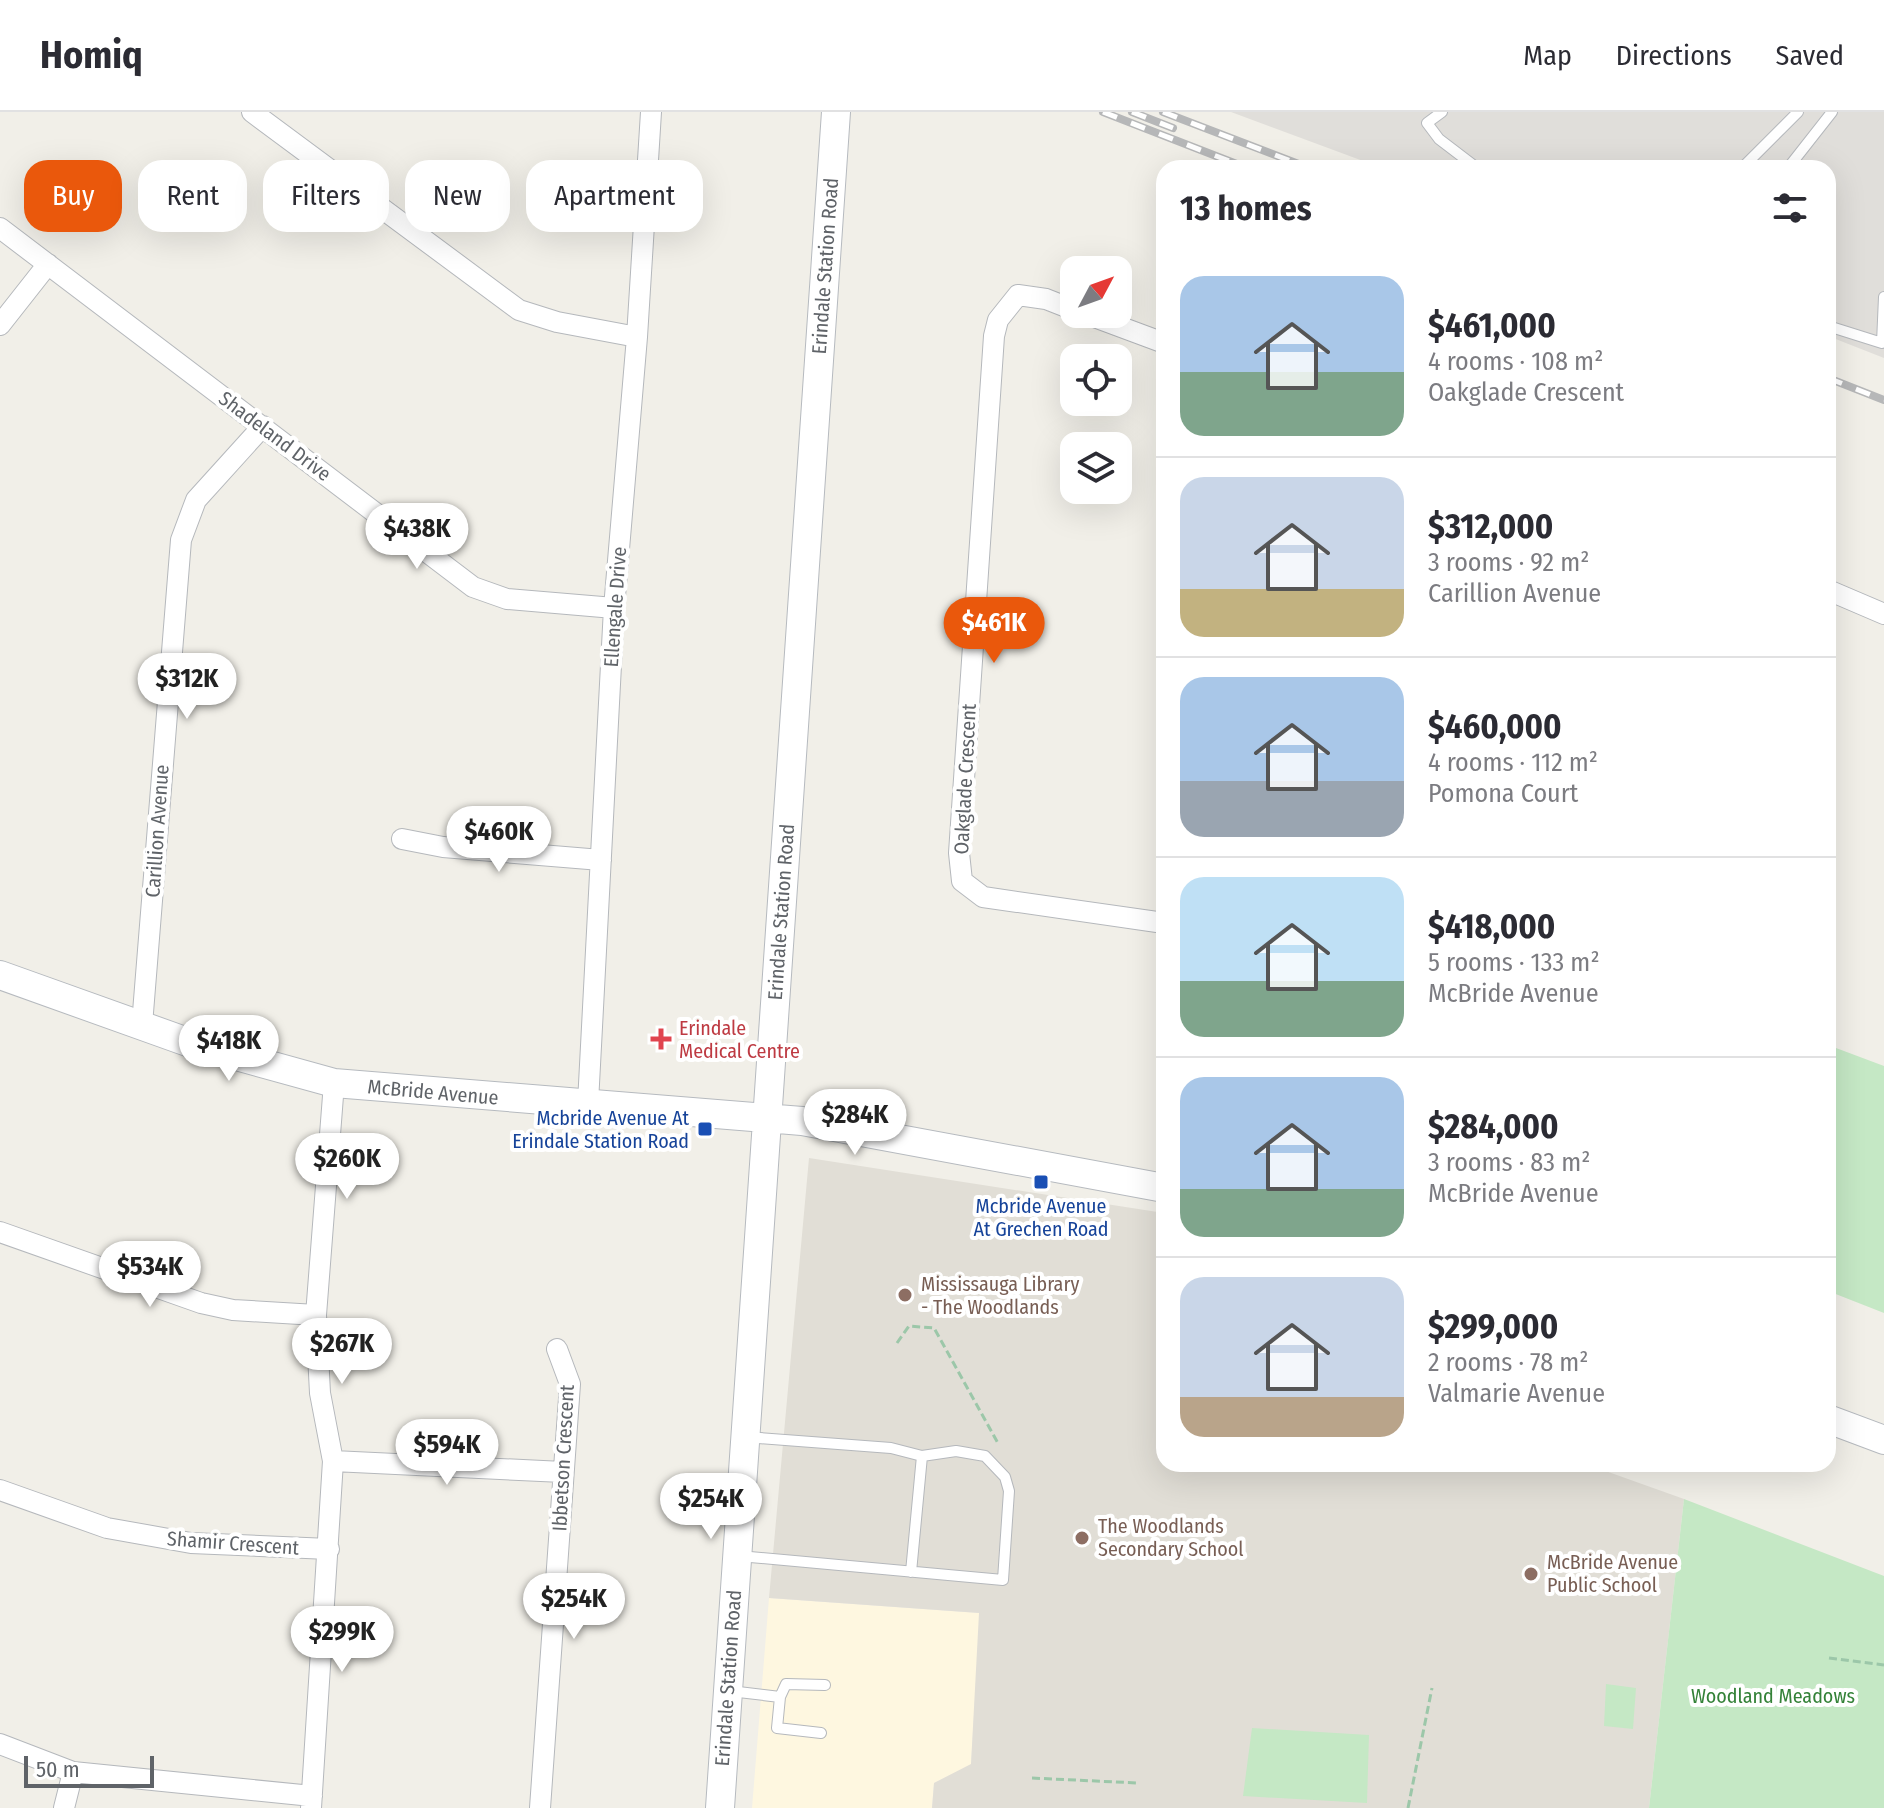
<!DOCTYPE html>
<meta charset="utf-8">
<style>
:root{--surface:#fff;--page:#f7f7f7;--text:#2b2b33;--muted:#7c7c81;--line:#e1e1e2;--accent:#ea580c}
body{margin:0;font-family:"Fira Sans Condensed",sans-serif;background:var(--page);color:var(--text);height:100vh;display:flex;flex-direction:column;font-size:30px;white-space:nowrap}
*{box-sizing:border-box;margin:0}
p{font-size:26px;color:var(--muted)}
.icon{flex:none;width:44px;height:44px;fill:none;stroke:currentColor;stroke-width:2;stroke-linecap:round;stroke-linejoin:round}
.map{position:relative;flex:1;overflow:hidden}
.details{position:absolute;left:1156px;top:48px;width:680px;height:1312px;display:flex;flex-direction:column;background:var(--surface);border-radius:24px;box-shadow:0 8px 32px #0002}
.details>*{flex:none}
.top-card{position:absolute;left:24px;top:48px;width:760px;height:72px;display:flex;gap:16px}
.needle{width:52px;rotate:49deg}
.tools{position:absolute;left:1060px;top:144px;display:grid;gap:16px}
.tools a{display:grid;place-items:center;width:72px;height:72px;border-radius:16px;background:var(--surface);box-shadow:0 8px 32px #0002;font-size:40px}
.scale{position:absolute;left:24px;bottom:20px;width:130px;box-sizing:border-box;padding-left:8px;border:4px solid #5f6368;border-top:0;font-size:22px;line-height:28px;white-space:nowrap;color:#5f6368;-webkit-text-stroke:6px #fff;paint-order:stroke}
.price{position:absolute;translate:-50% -68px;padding:0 18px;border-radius:28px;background:#fff;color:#222;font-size:26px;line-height:52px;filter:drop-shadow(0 2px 4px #0008)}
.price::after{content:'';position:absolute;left:50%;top:48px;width:24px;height:18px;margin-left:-12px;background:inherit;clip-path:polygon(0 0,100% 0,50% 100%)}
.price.current{background:var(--accent);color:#fff}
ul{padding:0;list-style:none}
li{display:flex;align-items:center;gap:24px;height:200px;padding:0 24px}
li+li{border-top:2px solid var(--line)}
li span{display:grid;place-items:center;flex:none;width:224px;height:160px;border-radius:24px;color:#555}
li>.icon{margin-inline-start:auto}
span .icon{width:96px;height:96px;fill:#fffc;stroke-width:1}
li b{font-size:34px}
h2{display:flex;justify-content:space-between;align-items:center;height:96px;padding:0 24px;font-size:34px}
.tag{padding:0 28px;border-radius:24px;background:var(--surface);box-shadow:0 8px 32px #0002;font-size:28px;line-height:72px}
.tag.current{background:var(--accent);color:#fff}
header{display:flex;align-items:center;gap:48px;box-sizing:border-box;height:112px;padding:0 40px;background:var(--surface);border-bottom:2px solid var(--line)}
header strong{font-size:38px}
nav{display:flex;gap:44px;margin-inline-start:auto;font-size:28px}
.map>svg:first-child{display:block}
.commercial{fill:#fef7e0}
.industrial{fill:#e0deda}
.education{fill:#e1ded6}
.green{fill:#c5e8c5}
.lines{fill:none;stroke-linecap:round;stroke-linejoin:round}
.lane-casing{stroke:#b5b8bc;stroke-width:12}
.street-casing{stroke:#b5b8bc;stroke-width:22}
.secondary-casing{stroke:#b6babf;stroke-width:30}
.path{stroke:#9cc7a9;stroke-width:3;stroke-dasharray:8 4;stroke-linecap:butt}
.lane{stroke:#fff;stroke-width:10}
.street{stroke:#fff;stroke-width:20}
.secondary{stroke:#fff;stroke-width:28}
.rail-casing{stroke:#b6b7b8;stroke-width:8}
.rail{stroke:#fff;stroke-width:5;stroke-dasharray:15;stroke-linecap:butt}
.health-dot{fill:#e0444e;stroke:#fff;stroke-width:3}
.transit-dot{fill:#1a4fb4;stroke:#fff;stroke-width:3}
.education-dot{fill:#8d6e63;stroke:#fff;stroke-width:3}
.labels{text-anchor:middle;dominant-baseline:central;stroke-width:8;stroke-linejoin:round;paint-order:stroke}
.street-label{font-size:20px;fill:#5f6368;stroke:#fff}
.health-label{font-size:20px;fill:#be3a42;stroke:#fff;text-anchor:start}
.transit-label{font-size:20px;fill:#164399;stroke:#fff;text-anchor:end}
.education-label{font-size:20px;fill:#785e54;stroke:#fff;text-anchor:start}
.park-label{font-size:20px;fill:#348238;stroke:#fff}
</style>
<header>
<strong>Homiq</strong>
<nav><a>Map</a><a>Directions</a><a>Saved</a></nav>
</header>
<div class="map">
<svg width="1884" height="1696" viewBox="0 0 1884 1696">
<rect width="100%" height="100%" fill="#f1efe8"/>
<path class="commercial" d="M769,1486L980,1501L971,1653L934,1671L932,1696H752Z"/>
<path class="industrial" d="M1231,0H1884V246L1828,224V56H1382Z"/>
<path class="education" d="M809,1046L1164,1101V1352H1586L1684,1387L1649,1696H932L934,1671L971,1652L979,1501L769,1486Z"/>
<path class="green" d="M1828,933L1884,954V1201L1828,1179Z
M1684,1387L1884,1464V1696H1649Z
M1606,1572L1636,1576L1633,1617L1604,1614Z
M1252,1616L1369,1623L1367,1691L1243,1684Z"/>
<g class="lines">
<defs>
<path id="lane" d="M1442,0L1427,11L1439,27L1477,56
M1742,56L1798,0
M1788,56L1832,0
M1828,214L1882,231L1884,185
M739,1444L1003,1468L1009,1379L1005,1365L985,1344L956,1339L922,1344L891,1336L746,1325
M911,1460L922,1344
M730,1579L780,1585
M821,1621L777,1616L780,1585L786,1572L825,1573"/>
<path id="street" d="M252,0L519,198L557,210L637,225
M0,116L473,475L507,487L614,496
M1074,198L1046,187L1018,183L998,208L994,224L959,741L962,769L983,785L1164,811
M1086,202L1164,231
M0,213L48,152
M1828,478L1884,502
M402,727L443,735L601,748
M142,913L181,428L196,388L263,314
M588,991L614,496L637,225L651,0
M0,1120L201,1191L233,1198L316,1203
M333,1349L563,1360
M0,1378L107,1416L191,1431L329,1437
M0,1632L73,1660L312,1684
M64,1696L73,1660
M311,1696L333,1349L320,1281L316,1203L334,971
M540,1696L570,1272L557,1237"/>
<path id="secondary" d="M0,863L193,932L334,971L802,1009L1164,1076
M1828,1307L1884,1328
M720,1696L836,0"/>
</defs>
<use href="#lane" class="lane-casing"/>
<use href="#street" class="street-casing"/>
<use href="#secondary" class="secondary-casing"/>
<path class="path" d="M897,1231L909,1214L934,1216L999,1333
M1829,1546L1884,1553
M1032,1666L1138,1671
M1408,1696L1432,1576"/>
<use href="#lane" class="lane"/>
<use href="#street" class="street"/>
<use href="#secondary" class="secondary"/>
<defs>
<path id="rail" d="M1103,0L1247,56
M1132,0L1173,16
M1163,0L1309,56
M1828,266L1884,288"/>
</defs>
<use href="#rail" class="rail-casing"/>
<use href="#rail" class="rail"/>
</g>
<path class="health-dot" d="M657 915h8v8h8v8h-8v8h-8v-8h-8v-8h8z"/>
<g class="transit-dot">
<rect x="697" y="1009" width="16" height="16" rx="4"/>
<rect x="1033" y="1062" width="16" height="16" rx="4"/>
</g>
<g class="education-dot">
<circle cx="905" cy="1183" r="8"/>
<circle cx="1082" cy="1426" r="8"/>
<circle cx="1531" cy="1462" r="8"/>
</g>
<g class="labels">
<g class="street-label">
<text transform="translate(825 154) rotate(-86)">Erindale Station Road</text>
<text transform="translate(275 324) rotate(37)">Shadeland Drive</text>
<text transform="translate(615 495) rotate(-86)">Ellengale Drive</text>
<text transform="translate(965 667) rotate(-87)">Oakglade Crescent</text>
<text transform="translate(157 719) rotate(-86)">Carillion Avenue</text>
<text transform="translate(781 800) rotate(-86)">Erindale Station Road</text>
<text transform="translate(433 980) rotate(5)">McBride Avenue</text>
<text transform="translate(563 1346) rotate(-87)">Ibbetson Crescent</text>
<text transform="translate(233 1431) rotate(4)">Shamir Crescent</text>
<text transform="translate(728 1566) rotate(-86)">Erindale Station Road</text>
</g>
<g class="health-label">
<text x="679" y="916">Erindale<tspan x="679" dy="23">Medical Centre</tspan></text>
</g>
<g class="transit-label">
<text x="689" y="1006">Mcbride Avenue At<tspan x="689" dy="23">Erindale Station Road</tspan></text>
<text x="1041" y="1094" text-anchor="middle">Mcbride Avenue<tspan x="1041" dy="23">At Grechen Road</tspan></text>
</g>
<g class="education-label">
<text x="921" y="1172">Mississauga Library<tspan x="921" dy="23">- The Woodlands</tspan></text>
<text x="1098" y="1414">The Woodlands<tspan x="1098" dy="23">Secondary School</tspan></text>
<text x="1547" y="1450">McBride Avenue<tspan x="1547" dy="23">Public School</tspan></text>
</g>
<g class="park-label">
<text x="1773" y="1584">Woodland Meadows</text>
</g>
</g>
</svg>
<div class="tools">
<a><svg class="needle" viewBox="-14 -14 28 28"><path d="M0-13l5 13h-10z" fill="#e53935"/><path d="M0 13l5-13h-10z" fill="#7c7c81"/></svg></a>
<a><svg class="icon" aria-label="locate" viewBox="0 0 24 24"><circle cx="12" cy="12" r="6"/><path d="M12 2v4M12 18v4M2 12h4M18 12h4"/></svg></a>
<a><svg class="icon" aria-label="layers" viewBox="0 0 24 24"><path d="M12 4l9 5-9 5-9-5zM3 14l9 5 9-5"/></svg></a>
</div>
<div class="scale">50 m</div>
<b class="price" style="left:417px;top:459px">$438K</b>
<b class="price current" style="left:994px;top:553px">$461K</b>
<b class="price" style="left:187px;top:609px">$312K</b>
<b class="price" style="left:499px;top:762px">$460K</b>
<b class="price" style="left:229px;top:971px">$418K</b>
<b class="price" style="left:855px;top:1045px">$284K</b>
<b class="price" style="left:347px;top:1089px">$260K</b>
<b class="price" style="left:150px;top:1197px">$534K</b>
<b class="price" style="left:342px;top:1274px">$267K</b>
<b class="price" style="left:447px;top:1375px">$594K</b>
<b class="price" style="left:711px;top:1429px">$254K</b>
<b class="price" style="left:574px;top:1529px">$254K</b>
<b class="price" style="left:342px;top:1562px">$299K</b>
<div class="top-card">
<a class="tag current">Buy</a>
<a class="tag">Rent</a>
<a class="tag">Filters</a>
<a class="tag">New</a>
<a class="tag">Apartment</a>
</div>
<section class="details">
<h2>13 homes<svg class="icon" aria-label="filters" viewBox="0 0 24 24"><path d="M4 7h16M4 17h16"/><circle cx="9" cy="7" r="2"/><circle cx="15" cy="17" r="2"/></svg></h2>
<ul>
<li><span style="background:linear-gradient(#a9c7e8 60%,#7fa58c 0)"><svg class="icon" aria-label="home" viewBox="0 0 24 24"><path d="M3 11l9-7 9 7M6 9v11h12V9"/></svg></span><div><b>$461,000</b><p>4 rooms · 108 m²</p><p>Oakglade Crescent</p></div></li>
<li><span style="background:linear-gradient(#c9d6e8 70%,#c2b280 0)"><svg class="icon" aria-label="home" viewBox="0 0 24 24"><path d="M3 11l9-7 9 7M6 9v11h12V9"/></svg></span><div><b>$312,000</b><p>3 rooms · 92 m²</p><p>Carillion Avenue</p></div></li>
<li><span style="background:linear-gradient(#a9c7e8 65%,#9aa5b1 0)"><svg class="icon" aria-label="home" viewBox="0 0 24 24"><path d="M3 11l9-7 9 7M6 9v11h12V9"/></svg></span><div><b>$460,000</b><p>4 rooms · 112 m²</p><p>Pomona Court</p></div></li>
<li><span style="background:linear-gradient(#bfe0f5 65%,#7fa58c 0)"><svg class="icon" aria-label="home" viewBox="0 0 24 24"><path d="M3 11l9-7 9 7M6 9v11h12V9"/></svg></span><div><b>$418,000</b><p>5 rooms · 133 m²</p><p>McBride Avenue</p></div></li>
<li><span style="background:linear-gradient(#a9c7e8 70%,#7fa58c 0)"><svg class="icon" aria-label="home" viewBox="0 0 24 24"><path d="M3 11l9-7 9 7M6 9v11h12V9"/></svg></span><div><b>$284,000</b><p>3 rooms · 83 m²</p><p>McBride Avenue</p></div></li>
<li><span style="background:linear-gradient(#c9d6e8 75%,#b9a48a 0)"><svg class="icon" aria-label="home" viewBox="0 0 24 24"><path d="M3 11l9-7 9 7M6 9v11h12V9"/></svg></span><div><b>$299,000</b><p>2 rooms · 78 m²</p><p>Valmarie Avenue</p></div></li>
</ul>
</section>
</div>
